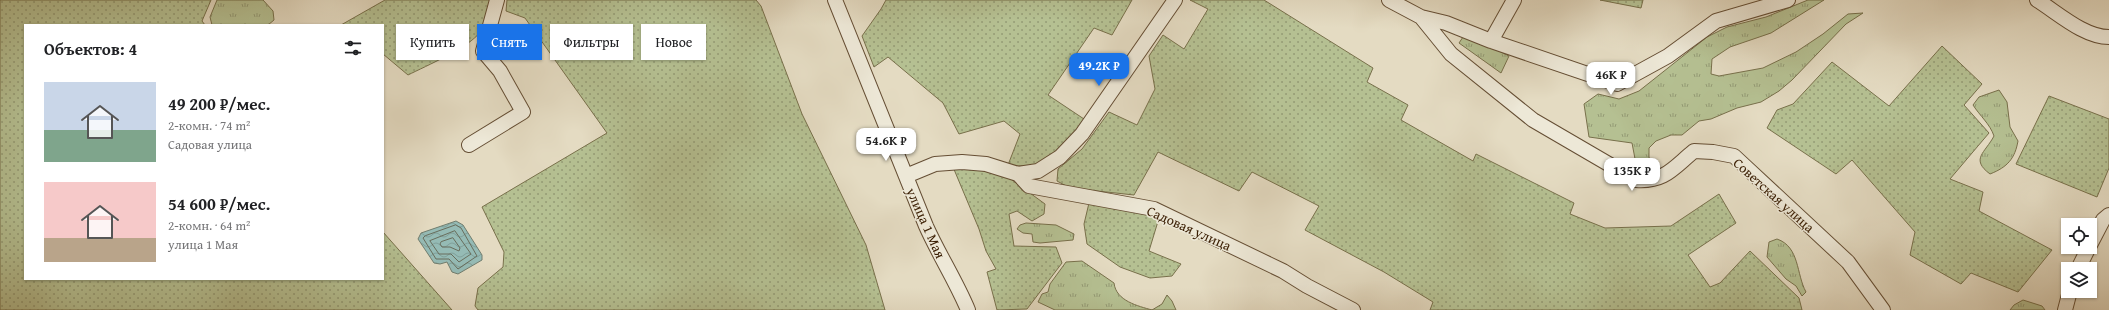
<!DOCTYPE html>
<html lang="ru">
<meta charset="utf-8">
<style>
:root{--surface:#fff;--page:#f2f2f2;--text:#202124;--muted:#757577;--accent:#1a73e8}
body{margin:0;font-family:"Gentium Book Plus",serif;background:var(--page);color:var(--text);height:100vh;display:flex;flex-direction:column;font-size:15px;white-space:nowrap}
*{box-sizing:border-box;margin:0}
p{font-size:13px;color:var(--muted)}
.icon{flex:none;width:22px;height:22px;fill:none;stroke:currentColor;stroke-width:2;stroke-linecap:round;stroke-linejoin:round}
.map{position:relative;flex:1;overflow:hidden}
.sheet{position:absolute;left:24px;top:24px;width:360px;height:256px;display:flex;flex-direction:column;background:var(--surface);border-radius:0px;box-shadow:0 1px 3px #0004}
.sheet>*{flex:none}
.top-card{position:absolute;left:396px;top:24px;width:380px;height:36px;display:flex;gap:8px}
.fabs{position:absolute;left:2061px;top:218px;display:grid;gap:8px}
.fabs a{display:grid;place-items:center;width:36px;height:36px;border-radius:0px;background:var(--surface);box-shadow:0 1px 3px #0004;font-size:20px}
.price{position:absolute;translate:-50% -34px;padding:0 9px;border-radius:8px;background:#fff;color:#222;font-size:13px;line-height:26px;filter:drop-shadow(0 1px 2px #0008)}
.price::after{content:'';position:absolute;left:50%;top:24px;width:12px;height:9px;margin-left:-6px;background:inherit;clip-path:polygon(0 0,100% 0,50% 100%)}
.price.selected{background:var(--accent);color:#fff}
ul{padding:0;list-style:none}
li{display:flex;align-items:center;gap:12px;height:100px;padding:0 20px}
li span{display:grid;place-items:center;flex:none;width:112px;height:80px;border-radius:0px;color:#555}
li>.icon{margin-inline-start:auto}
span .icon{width:48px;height:48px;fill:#fffc;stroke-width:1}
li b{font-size:17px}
h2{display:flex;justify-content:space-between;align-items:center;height:48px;padding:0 20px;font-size:17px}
.chip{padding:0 14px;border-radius:0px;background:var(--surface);box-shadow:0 1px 3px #0004;font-size:14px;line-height:36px}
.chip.selected{background:var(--accent);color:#fff}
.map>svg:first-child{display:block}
.grass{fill:url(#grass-tufts);stroke:#78704b}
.garden{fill:url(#garden-dots);stroke:#78704b}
.water{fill:url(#water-waves);stroke:#717d6e}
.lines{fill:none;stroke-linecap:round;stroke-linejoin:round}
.shore{stroke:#686d5c;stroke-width:1}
.minor-casing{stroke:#654e34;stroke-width:16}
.minor{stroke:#ede8d7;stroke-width:14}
.labels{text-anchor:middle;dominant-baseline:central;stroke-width:3;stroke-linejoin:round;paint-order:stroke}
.street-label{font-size:14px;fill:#3b1f04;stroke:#ede8d7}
</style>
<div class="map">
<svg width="2109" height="310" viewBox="0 0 2109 310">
<defs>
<pattern id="grass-tufts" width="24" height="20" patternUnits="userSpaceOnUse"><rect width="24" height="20" fill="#b5c092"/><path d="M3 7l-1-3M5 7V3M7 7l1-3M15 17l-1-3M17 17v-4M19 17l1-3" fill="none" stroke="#949b75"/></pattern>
<pattern id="garden-dots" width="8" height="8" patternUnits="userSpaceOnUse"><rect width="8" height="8" fill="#b5c092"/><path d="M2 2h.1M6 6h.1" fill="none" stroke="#949b75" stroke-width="1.8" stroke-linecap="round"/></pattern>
<pattern id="water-waves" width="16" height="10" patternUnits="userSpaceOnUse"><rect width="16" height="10" fill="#95bbb5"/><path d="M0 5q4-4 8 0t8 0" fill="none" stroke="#81a09a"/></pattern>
</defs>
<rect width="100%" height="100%" fill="#e4dbc2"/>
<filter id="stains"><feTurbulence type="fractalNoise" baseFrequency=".005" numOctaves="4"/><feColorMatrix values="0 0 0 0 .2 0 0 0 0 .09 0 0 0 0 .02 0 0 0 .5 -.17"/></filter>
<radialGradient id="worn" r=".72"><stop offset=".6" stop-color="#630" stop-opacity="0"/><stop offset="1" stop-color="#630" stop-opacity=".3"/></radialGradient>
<path class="grass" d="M217,0H263L273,11L274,20L268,25H212L210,17Z
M1808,0H1824L1771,33L1730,47L1712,59L1711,74L1719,76L1763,68L1796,52L1823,34L1848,14L1863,13L1846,24L1792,80L1779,91L1761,102L1737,108L1711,119L1699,121L1682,135H1671L1656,141L1649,148V157L1651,167L1647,174L1640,171L1636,164L1632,143L1589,137L1584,104L1598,94L1619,99L1639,91L1707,37L1727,27L1766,17Z
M1465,34L1509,56L1501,73L1459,43Z
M1999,90L2007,102L2010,127L2018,141C2015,158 2008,167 1990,174C1970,159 1985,153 1994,136C1990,124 1980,116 1973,105L1979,97Z
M1026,223L1056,225L1074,234L1073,240L1040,243L1033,242L1032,234L1023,233L1017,229L1020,225Z
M1777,239C1800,247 1796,274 1806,292L1802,296L1796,286L1786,279L1767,257L1769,242Z
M1082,261L1114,283C1116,301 1138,306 1152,310L1162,304L1167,295L1172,301L1176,310H1055L1038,302L1042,294L1048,292L1050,284L1066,262Z
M2023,300L2042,306L2045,310H2010L2014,305Z"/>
<path class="garden" d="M0,0H211L202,21L205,25H25V279H383V232L452,310H0Z
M385,0H491C490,11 487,23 480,32C470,47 426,66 408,75L383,54V25H341Z
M507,0H756L761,6L802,114L866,245L885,310H478L475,306L478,288L503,267L504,252L482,207L607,133L525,18L506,11Z
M886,0H1132L1112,35L1094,28L1048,95L1087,121L1067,146L1036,167L1008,165L1020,134L1004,121L959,134L943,103L888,57L874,67L862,36L881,9Z
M1190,0H1264L1373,68L1367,82L1408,105L1401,120L1473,161L1476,154L1574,203L1570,214L1605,228L1671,226L1719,194L1736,223L1688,255L1710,287L1720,283L1750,251L1799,298L1802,310H1430L1433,302L1384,272L1305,230L1319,206L1252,172L1239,191L1158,152L1134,195L1070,188L1057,181L1058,169L1082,149L1109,112L1137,125L1155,89L1149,56L1163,35L1184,49L1208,9Z
M1600,0H1643L1641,8Z
M1942,46L1982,84L1964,105L1989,133L1950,179L1983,192L1979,211L2052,250L2018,292L1971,273L1961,284L1910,255L1915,232L1852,160L1836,174L1767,128L1777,110L1793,104L1832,62L1889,106Z
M2049,96L2109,119V168L2097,197L2016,164Z
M953,167H968L1008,177L1045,204L1044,214L1032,221L1017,211L1009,214L1014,246L1056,247L1062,263L1027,309L997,310L987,272L996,269L986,251L979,229Z
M1089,203L1140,211L1159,218L1149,251L1181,264L1172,276L1150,278L1120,267L1087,244L1084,224Z"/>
<path class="water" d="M456,221L463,225L482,255V260L458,274L452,272L447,262L440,264L434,263L418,239L421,233Z"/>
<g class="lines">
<path class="shore" d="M456,225L461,228L477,256L458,269L449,259H436L423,238L425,236Z
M455,231L471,254L459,262L451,254H439L430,241Z
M453,238L460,248L459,251L450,247H442L440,244L441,242Z"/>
<defs>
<path id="minor" d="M835,0L926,226C939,255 956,281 968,310
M1389,0L1421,17L1451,54L1533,120L1636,180C1665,182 1673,168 1694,151L1713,152L1734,156L1848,262L1883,310
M2037,0C2058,13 2084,37 2109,37
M1421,17L1446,23L1491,41L1617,84L1668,56L1716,21L1788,0
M1491,41L1514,0
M469,145L523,112L500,71L483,51L497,0
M1018,174L1038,171L1060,157L1082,134L1175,0
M906,176L935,164L962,162L986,164L1018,174L1029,186L1154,209L1283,271L1307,286L1353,310
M2090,245L2103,220L2109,215
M2078,269L2089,247
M2065,310L2070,291"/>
</defs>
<use href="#minor" class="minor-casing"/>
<use href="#minor" class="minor"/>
</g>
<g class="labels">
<g class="street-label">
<text transform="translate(1774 195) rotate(42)">Советская улица</text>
<text transform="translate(926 223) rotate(66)">улица 1 Мая</text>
<text transform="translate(1189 228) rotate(24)">Садовая улица</text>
</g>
</g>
<rect width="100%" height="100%" filter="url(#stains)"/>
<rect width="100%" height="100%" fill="url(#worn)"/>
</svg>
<div class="fabs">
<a><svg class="icon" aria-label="locate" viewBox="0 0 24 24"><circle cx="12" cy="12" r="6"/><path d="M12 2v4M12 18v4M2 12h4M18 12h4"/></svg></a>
<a><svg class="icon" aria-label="layers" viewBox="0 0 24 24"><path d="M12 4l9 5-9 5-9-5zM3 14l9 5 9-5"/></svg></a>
</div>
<b class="price selected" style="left:1099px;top:87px">49.2K ₽</b>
<b class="price" style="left:1611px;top:96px">46K ₽</b>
<b class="price" style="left:886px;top:162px">54.6K ₽</b>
<b class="price" style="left:1632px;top:192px">135K ₽</b>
<div class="top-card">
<a class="chip">Купить</a>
<a class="chip selected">Снять</a>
<a class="chip">Фильтры</a>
<a class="chip">Новое</a>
</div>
<section class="sheet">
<h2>Объектов: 4<svg class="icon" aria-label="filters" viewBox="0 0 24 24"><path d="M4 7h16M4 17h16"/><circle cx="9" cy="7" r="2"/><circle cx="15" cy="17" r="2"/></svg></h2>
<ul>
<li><span style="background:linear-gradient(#c9d6e8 60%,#7fa58c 0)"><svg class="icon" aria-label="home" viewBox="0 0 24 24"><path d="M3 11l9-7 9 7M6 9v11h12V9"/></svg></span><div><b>49 200 ₽/мес.</b><p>2-комн. · 74 m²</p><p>Садовая улица</p></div></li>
<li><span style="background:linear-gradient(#f6c9c9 70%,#b9a48a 0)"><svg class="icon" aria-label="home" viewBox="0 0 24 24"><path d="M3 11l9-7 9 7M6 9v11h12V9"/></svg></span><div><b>54 600 ₽/мес.</b><p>2-комн. · 64 m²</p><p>улица 1 Мая</p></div></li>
</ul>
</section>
</div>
